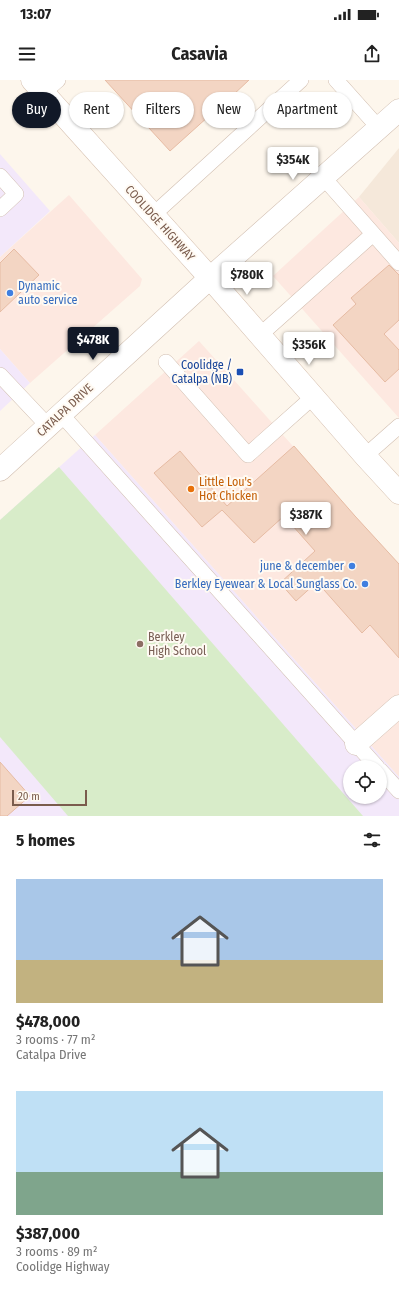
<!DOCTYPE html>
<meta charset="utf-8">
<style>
:root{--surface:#fff;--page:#f2f2f2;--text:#222;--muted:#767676;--accent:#111827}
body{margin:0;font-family:"Fira Sans Condensed",sans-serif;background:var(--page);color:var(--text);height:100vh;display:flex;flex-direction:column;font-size:15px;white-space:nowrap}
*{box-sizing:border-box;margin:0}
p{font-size:13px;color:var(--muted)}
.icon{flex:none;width:22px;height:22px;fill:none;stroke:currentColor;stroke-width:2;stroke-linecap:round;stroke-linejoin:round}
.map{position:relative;height:736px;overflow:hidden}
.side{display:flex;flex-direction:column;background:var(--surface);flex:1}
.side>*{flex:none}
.hud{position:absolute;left:12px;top:12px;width:375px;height:36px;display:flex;gap:8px}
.buttons{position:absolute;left:343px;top:680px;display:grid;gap:8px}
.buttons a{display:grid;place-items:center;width:44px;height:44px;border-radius:50%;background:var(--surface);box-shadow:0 1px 3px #0004;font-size:20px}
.scale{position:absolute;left:12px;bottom:10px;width:75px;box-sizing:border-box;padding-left:4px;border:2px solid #7a5c4d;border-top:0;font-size:11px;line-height:14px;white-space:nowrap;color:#7a5c4d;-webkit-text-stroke:3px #fffaf3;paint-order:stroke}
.price{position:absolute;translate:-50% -34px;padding:0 9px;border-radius:4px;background:#fff;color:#222;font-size:13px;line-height:26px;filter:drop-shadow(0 1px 2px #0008)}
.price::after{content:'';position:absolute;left:50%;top:24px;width:12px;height:9px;margin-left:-6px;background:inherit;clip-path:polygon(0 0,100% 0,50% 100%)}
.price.current{background:var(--accent);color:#fff}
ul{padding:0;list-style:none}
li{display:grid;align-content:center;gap:8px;height:212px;padding:0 16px}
li span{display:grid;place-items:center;height:124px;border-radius:0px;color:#555}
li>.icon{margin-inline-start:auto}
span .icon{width:72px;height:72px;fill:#fffc;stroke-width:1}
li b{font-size:17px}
h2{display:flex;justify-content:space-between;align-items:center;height:48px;padding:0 16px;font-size:17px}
.chip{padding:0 14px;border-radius:18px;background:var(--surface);box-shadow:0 1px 3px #0004;font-size:14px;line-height:36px}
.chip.current{background:var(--accent);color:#fff}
.status{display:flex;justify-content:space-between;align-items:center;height:28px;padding:0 20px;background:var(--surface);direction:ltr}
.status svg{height:11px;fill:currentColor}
header{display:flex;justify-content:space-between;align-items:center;height:52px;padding:0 16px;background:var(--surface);font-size:18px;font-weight:700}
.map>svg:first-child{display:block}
.residential{fill:#f5e8da}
.commercial{fill:#fde8e0}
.education{fill:#f3e8fa;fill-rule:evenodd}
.green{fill:#d8ecc9}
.building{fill:#f3d5c3;stroke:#e6bba3}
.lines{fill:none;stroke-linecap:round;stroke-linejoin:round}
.service-casing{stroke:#d1beb0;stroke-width:16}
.minor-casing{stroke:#d1beb0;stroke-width:23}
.tertiary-casing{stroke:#d1beb0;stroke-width:23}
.secondary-casing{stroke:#d6c0b0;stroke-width:23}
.service{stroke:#fff;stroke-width:15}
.minor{stroke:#fff;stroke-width:22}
.tertiary{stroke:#fff;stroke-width:22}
.secondary{stroke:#fff;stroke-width:22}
.shop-dot{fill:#3f7fe0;stroke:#fffaf3;stroke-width:1.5}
.transit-dot{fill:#1a4fb4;stroke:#fffaf3;stroke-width:1.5}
.food-dot{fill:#e8710a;stroke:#fffaf3;stroke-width:1.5}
.education-dot{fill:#8d6e63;stroke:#fffaf3;stroke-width:1.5}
.labels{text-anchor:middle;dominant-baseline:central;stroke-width:4;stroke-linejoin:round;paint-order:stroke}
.street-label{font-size:12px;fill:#7a5c4d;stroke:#fffaf3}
.shop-label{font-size:12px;fill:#366cbe;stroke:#fffaf3;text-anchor:end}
.transit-label{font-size:12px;fill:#164399;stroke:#fffaf3;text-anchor:end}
.food-label{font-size:12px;fill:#c56008;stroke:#fffaf3;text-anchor:start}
.education-label{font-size:12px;fill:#785e54;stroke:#fffaf3;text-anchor:start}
</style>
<div class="status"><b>13:07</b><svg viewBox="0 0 49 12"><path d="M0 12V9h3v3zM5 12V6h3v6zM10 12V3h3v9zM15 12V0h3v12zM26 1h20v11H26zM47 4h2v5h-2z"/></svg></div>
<header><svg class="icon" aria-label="menu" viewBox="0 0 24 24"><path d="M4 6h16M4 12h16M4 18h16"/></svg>Casavia<svg class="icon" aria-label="share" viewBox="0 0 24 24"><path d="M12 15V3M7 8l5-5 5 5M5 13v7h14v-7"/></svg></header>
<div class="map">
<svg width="399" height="736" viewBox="0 0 399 736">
<rect width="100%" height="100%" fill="#fdf6ec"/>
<path class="residential" d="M399,68V163L359,117Z"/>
<path class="commercial" d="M69,115L142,199L140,206L30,303L0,269V177Z
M359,117L399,163V338L273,196Z
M199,261L399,485V697L95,355Z"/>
<path class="education" d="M0,74L50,131L0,177Z
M0,269L30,303L0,331Z
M95,355L399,697V736H0V440ZM350,687H380V717H350Z"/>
<path class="green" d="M59,387L363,736H68L0,657V440Z"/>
<path class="building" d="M105,0H249L232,16L231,38L209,36L170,71Z
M14,169L39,195L0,232V183Z
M389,185L399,195V240L384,254L399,270V289L385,302L333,245L356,224L351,218Z
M294,366L355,436L399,484V578L370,545L362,553L317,502L296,521L280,503L315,471L284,436L254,463L222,430L202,447L154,393L180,371L227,426Z
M0,682L30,716L7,736H0Z"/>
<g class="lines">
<defs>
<path id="service" d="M336,0L378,47
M43,13L58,0
M0,96L16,114L0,129
M323,97L399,183
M153,135L301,0
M260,255L373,154
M166,282L248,375L313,317
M0,295L48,346
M61,334L377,687
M365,376L399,346
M380,690L399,711"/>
<path id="minor" d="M356,664L399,626"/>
<path id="tertiary" d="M0,390L210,198L399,30"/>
<path id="secondary" d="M32,0L210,198L365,376L399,413"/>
</defs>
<use href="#service" class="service-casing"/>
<use href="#minor" class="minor-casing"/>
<use href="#tertiary" class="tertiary-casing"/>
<use href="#secondary" class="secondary-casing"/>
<use href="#service" class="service"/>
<use href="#minor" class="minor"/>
<use href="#tertiary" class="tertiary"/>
<use href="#secondary" class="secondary"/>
</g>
<g class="shop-dot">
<circle cx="10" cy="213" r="4"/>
<circle cx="352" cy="486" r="4"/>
<circle cx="365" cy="504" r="4"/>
</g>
<rect class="transit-dot" x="236" y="288" width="8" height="8" rx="2"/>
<circle class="food-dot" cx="191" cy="409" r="4"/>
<circle class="education-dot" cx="140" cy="564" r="4"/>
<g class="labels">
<g class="street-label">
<text transform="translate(160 143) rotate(48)">COOLIDGE HIGHWAY</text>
<text transform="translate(65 330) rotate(-43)">CATALPA DRIVE</text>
</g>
<g class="shop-label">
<text x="18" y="206" text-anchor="start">Dynamic<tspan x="18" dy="14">auto service</tspan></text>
<text x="344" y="486">june &amp; december</text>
<text x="357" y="504">Berkley Eyewear &amp; Local Sunglass Co.</text>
</g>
<g class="transit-label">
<text x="232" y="285">Coolidge /<tspan x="232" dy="14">Catalpa (NB)</tspan></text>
</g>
<g class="food-label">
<text x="199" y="402">Little Lou's<tspan x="199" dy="14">Hot Chicken</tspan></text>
</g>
<g class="education-label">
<text x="148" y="557">Berkley<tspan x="148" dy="14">High School</tspan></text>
</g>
</g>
</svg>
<div class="buttons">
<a><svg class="icon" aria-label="locate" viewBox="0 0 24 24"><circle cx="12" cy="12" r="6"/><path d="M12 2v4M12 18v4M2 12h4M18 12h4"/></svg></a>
</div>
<div class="scale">20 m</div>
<b class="price" style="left:293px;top:101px">$354K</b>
<b class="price" style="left:247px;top:216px">$780K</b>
<b class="price current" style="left:93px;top:281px">$478K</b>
<b class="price" style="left:309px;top:286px">$356K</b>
<b class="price" style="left:306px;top:456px">$387K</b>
<div class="hud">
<a class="chip current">Buy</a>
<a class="chip">Rent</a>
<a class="chip">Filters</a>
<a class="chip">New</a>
<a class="chip">Apartment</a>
</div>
</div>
<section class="side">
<h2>5 homes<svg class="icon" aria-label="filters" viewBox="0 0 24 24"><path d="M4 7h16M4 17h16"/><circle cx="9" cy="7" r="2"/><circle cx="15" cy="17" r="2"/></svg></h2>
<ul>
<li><span style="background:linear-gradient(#a9c7e8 65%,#c2b280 0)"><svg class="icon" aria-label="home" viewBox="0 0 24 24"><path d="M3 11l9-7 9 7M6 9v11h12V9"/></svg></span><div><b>$478,000</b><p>3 rooms · 77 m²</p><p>Catalpa Drive</p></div></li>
<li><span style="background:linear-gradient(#bfe0f5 65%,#7fa58c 0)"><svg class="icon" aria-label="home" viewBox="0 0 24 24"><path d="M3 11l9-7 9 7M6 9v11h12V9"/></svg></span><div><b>$387,000</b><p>3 rooms · 89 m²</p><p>Coolidge Highway</p></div></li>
</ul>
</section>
